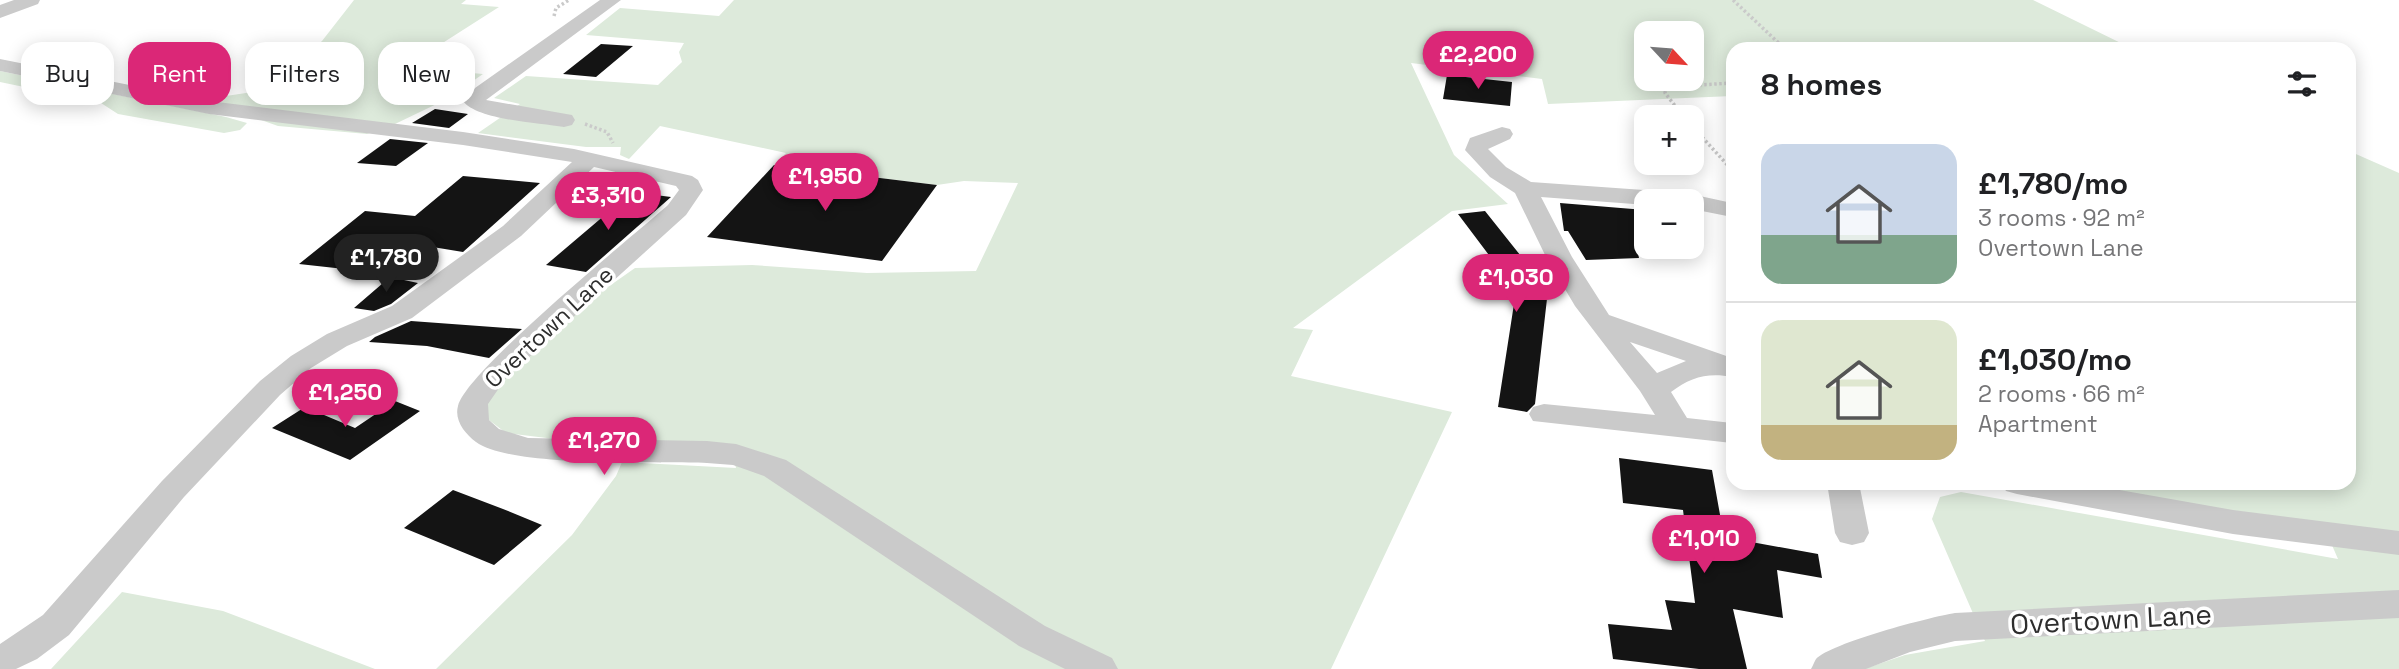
<!DOCTYPE html>
<meta charset="utf-8">
<style>
:root{--surface:#fff;--page:#f6f6f6;--text:#202124;--muted:#757577;--line:#e0e0e0;--accent:#db2777}
body{margin:0;font-family:"Space Grotesk",sans-serif;background:var(--page);color:var(--text);height:100vh;display:flex;flex-direction:column;font-size:26px;white-space:nowrap}
*{box-sizing:border-box;margin:0}
p{font-size:23px;color:var(--muted)}
.icon{flex:none;width:38px;height:38px;fill:none;stroke:currentColor;stroke-width:2;stroke-linecap:round;stroke-linejoin:round}
.map{position:relative;flex:1;overflow:hidden}
.details{position:absolute;left:1726px;top:42px;width:630px;height:448px;display:flex;flex-direction:column;background:var(--surface);border-radius:21px;box-shadow:0 4px 18px #0003}
.details>*{flex:none}
.top-card{position:absolute;left:21px;top:42px;width:665px;height:63px;display:flex;gap:14px}
.needle{width:46px;rotate:116deg}
.controls{position:absolute;left:1634px;top:21px;display:grid;gap:14px}
.controls a{display:grid;place-items:center;width:70px;height:70px;border-radius:14px;background:var(--surface);box-shadow:0 4px 18px #0003;font-size:35px}
.price{position:absolute;translate:-50% -60px;padding:0 16px;border-radius:24px;background:var(--accent);color:#fff;font-size:23px;line-height:46px;filter:drop-shadow(0 2px 4px #0008)}
.price::after{content:'';position:absolute;left:50%;top:42px;width:21px;height:16px;margin-left:-10px;background:inherit;clip-path:polygon(0 0,100% 0,50% 100%)}
.price.selected{background:#222;color:#fff}
ul{padding:0;list-style:none}
li{display:flex;align-items:center;gap:21px;height:175px;padding:0 35px}
li+li{border-top:2px solid var(--line)}
li span{display:grid;place-items:center;flex:none;width:196px;height:140px;border-radius:21px;color:#555}
li>.icon{margin-inline-start:auto}
span .icon{width:84px;height:84px;fill:#fffc;stroke-width:1}
li b{font-size:30px}
h2{display:flex;justify-content:space-between;align-items:center;height:84px;padding:0 35px;font-size:30px}
.chip{padding:0 24px;border-radius:21px;background:var(--surface);box-shadow:0 4px 18px #0003;font-size:24px;line-height:63px}
.chip.selected{background:var(--accent);color:#fff}
.map>svg:first-child{display:block}
.green{fill:#ddeadb;fill-rule:evenodd}
.building{fill:#141414}
.lines{fill:none;stroke-linecap:round;stroke-linejoin:round}
.path{stroke:#cacaca;stroke-width:3.5;stroke-dasharray:2.5 2.5;stroke-linecap:butt}
.minor{fill:#cacaca;fill-rule:evenodd}
.labels{text-anchor:middle;dominant-baseline:central;stroke-width:7;stroke-linejoin:round;paint-order:stroke}
.street-label{font-size:23px;fill:#2d2d2d;stroke:#fff}
.near-street-label{font-size:28px;fill:#2d2d2d;stroke:#fff}
</style>
<div class="map">
<svg width="2399" height="669" viewBox="0 0 2399 669">
<rect width="100%" height="100%" fill="#fff"/>
<path class="green" d="M354,0H466L461,4L499,7L405,67L483,74L447,99L395,124L367,134L278,126L214,103L226,96L266,90L322,41Z
M734,0H2033L2133,49H1732V96L1548,104L1542,79L1411,63L1454,155L1508,204L1452,211L1293,328L1313,330L1291,376L1452,412L1331,669H436L572,535L616,476L622,462L736,468L730,445L563,440L506,433L485,417L488,392L568,315L635,268L752,265L867,273L976,271L1018,183L964,181L937,185L774,165L786,153L660,126L629,159L620,155L621,147H586L478,133L520,104L494,98L526,76L658,85L682,62L679,52L684,43L586,35L620,8L719,16ZM1647,33H1692V79H1647Z
M0,71L226,117L247,123L240,130L224,133L118,114L101,103L0,82Z
M2349,151L2399,173V669H1864L1905,655L1985,641L1932,519L1940,497L1961,492L2338,559L2328,536L2049,483H2348Z
M122,592L223,611L375,669H51Z"/>
<path class="building" d="M601,44L633,46L596,77L563,74Z
M1447,75L1512,82L1510,106L1443,99Z
M435,109L468,114L449,128L412,123Z
M390,139L428,143L396,166L357,163Z
M774,165L937,185L882,261L707,237Z
M463,176L540,183L463,252L396,241L390,274L299,264L365,211L415,216Z
M632,192L671,197L586,272L546,265Z
M1560,203L1645,210L1647,244H1636L1639,258L1586,260L1568,231H1564Z
M1485,211L1548,290L1535,404L1527,412L1498,407L1516,291L1458,214Z
M390,277L418,283L391,304L374,311L354,308Z
M411,321L522,329L489,358L427,346L369,342L375,337Z
M395,401L420,411L350,460L272,428L305,407L355,428Z
M1619,458L1712,470L1724,537L1818,554L1822,578L1777,570L1783,618L1733,609L1747,669H1699L1613,659L1608,624L1672,630L1665,600L1695,603L1683,510L1623,503Z
M453,490L503,509L542,525L494,565L404,528Z"/>
<g class="lines">
<path class="path" d="M1733,0L1785,49
M554,16L556,8L569,0
M1684,117L1665,93L1666,87L1732,83
M585,124L607,132L613,143
M1692,126L1732,170"/>
<path class="minor" d="M14,0H40L38,4L0,18V5Z
M600,0H621L486,100L572,115L575,120L572,125L564,127C540,123 477,120 463,101L475,88Z
M0,59L209,101L463,132L574,149L692,176L698,180L703,190L686,215L506,378L488,404L489,420L499,429L528,438L707,441L736,444L786,460L1045,626L1112,658L1118,669H1065L1019,646L764,476L733,465L707,463C657,461 512,468 476,442C465,434 454,420 458,406C466,371 632,237 668,205L679,190L676,186L594,167L521,236L412,318L347,346L311,368L280,395L184,497L69,635L37,659L16,669H0V644L43,615L162,481L260,381L291,356L327,334L392,306L503,226L572,162L463,145L209,114L0,71Z
M1502,127L1510,129L1513,134L1510,139L1488,149L1506,167L1531,182L1686,193L1732,203V217L1692,209V201H1647V205L1541,197L1572,257L1609,315L1732,358V377C1709,372 1690,377 1671,392L1687,418L1732,423V443L1533,421L1529,414L1533,407L1544,404L1655,415L1640,391L1575,306L1546,257L1515,193L1490,177L1465,150L1470,138ZM1630,342L1686,361L1657,373Z
M1827,483H1859L1869,533L1864,542L1852,545L1840,542L1835,533Z
M2001,483H2080L2233,510L2399,531V555L2233,534L2017,494L2006,491Z
M2399,590V618L1955,641L1910,652L1866,669H1811C1813,666 1814,662 1816,659C1831,643 1930,617 1955,613Z"/>
</g>
<g class="labels">
<g class="street-label">
<text transform="translate(549 327) rotate(-43)">Overtown Lane</text>
</g>
<g class="near-street-label">
<text transform="translate(2111 619) rotate(-3)">Overtown Lane</text>
</g>
</g>
</svg>
<div class="controls">
<a><svg class="needle" viewBox="-14 -14 28 28"><path d="M0-13l5 13h-10z" fill="#e53935"/><path d="M0 13l5-13h-10z" fill="#757577"/></svg></a>
<a>+</a>
<a>−</a>
</div>
<b class="price" style="left:1478px;top:91px">£2,200</b>
<b class="price" style="left:825px;top:213px">£1,950</b>
<b class="price" style="left:608px;top:232px">£3,310</b>
<b class="price selected" style="left:386px;top:294px">£1,780</b>
<b class="price" style="left:1516px;top:314px">£1,030</b>
<b class="price" style="left:345px;top:429px">£1,250</b>
<b class="price" style="left:604px;top:477px">£1,270</b>
<b class="price" style="left:1704px;top:575px">£1,010</b>
<div class="top-card">
<a class="chip">Buy</a>
<a class="chip selected">Rent</a>
<a class="chip">Filters</a>
<a class="chip">New</a>
</div>
<section class="details">
<h2>8 homes<svg class="icon" aria-label="filters" viewBox="0 0 24 24"><path d="M4 7h16M4 17h16"/><circle cx="9" cy="7" r="2"/><circle cx="15" cy="17" r="2"/></svg></h2>
<ul>
<li><span style="background:linear-gradient(#c9d6e8 65%,#7fa58c 0)"><svg class="icon" aria-label="home" viewBox="0 0 24 24"><path d="M3 11l9-7 9 7M6 9v11h12V9"/></svg></span><div><b>£1,780/mo</b><p>3 rooms · 92 m²</p><p>Overtown Lane</p></div></li>
<li><span style="background:linear-gradient(#dfe7d0 75%,#c2b280 0)"><svg class="icon" aria-label="home" viewBox="0 0 24 24"><path d="M3 11l9-7 9 7M6 9v11h12V9"/></svg></span><div><b>£1,030/mo</b><p>2 rooms · 66 m²</p><p>Apartment</p></div></li>
</ul>
</section>
</div>
